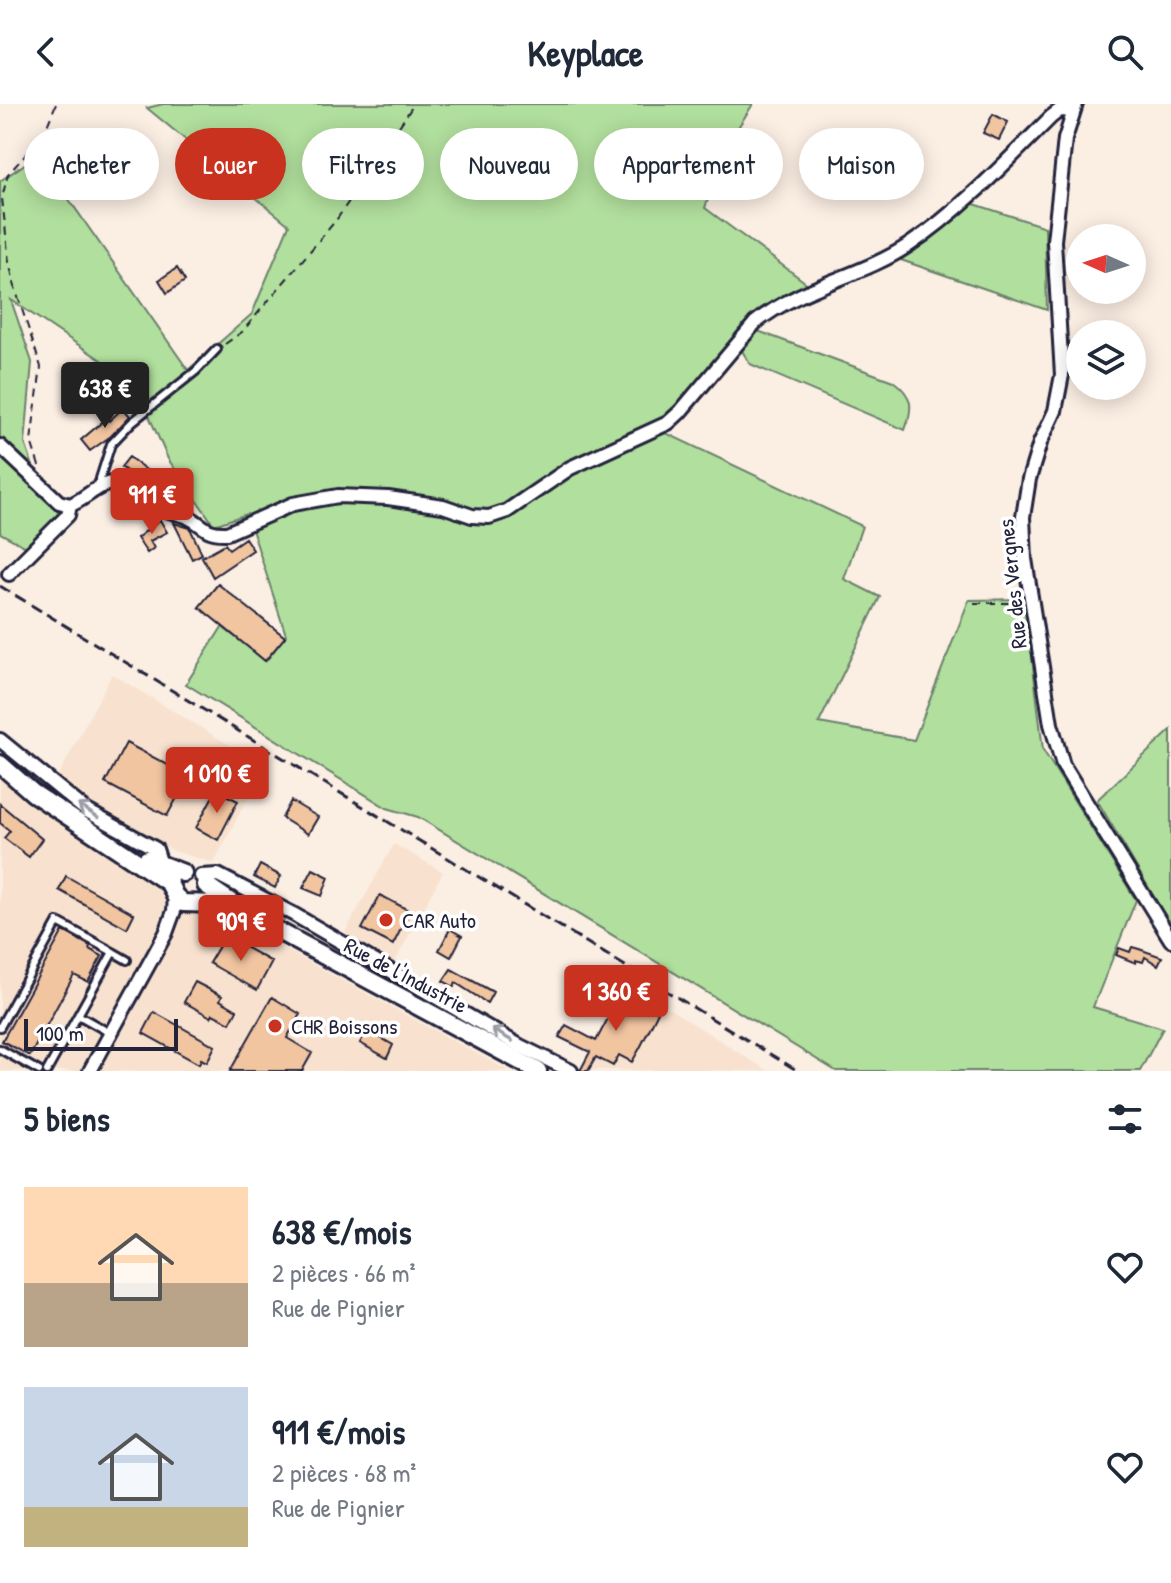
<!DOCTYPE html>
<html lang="fr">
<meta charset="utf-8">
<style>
:root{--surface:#fff;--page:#f2f2f3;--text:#1f2937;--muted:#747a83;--accent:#c8321e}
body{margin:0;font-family:"Patrick Hand",sans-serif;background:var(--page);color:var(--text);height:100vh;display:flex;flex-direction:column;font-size:30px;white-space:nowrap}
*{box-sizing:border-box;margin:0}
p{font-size:26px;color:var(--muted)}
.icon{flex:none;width:44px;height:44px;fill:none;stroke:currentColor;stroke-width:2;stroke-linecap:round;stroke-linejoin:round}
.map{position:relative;height:967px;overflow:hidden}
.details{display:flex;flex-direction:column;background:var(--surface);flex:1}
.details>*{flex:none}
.hud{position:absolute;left:24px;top:24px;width:1124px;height:72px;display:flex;gap:16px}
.needle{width:52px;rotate:273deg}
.tools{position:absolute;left:1066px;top:120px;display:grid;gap:16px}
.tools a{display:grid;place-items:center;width:80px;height:80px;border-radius:50%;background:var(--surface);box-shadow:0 4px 20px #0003;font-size:40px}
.scale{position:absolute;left:24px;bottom:20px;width:154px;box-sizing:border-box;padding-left:8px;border:4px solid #22223b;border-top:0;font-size:22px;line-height:28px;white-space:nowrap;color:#22223b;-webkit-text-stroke:6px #fff;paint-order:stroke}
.price{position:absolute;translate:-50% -68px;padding:0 18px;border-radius:8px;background:var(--accent);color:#fff;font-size:26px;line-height:52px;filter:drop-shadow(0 2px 4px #0008)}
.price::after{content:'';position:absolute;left:50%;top:48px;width:24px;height:18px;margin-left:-12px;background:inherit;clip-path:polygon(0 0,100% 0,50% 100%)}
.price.selected{background:#222;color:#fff}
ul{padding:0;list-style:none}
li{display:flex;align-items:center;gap:24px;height:200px;padding:0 24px}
li span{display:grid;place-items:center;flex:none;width:224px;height:160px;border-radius:0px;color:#555}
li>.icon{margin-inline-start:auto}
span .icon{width:96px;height:96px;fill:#fffc;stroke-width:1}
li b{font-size:34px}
h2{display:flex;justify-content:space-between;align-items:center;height:96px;padding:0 24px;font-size:34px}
.tag{padding:0 28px;border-radius:36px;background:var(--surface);box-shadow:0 4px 20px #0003;font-size:28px;line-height:72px}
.tag.selected{background:var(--accent);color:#fff}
header{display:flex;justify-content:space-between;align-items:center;height:104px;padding:0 24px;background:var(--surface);font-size:36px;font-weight:800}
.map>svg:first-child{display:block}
.built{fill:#f8e2cf}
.green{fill:#b1df9d;stroke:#6a806c;stroke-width:2}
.building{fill:#f2c5a1;stroke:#22223b;stroke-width:2}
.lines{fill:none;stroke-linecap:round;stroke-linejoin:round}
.service-casing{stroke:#22223b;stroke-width:12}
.minor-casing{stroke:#22223b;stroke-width:18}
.secondary-casing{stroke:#22223b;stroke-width:22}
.path{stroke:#22223b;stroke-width:2;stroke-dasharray:8 6;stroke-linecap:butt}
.service{stroke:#fff;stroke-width:6}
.minor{stroke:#fff;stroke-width:12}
.secondary{stroke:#fff;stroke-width:16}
.rail{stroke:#22223b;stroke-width:3;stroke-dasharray:12 6;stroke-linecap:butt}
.oneway{stroke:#9c9ca7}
.poi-dot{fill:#c8321e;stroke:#fff;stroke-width:3}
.labels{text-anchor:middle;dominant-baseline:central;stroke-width:7;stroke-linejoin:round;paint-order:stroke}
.street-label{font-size:22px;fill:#22223b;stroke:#fff}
.poi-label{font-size:22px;fill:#22223b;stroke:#fff;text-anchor:start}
</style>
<header><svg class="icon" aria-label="back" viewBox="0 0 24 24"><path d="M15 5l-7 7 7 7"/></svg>Keyplace<svg class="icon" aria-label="search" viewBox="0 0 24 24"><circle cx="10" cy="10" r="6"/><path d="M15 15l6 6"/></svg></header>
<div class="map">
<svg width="1171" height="967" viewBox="0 0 1171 967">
<rect width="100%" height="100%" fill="#fbeee3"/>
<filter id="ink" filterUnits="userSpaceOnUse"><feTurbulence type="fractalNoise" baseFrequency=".0125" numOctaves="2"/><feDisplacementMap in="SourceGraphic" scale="16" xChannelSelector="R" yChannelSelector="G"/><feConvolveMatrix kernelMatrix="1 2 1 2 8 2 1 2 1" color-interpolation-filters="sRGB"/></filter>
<g filter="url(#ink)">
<path class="built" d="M112,570L264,662L214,759L174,747L94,702L56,676Z
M0,674L47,711L160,777L509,967H0Z
M394,740L443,768L393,861L343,832Z
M624,876L768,967L582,966Z"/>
<path class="green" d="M163,0H753L727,41L705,104L809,181L766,202L671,308L599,353L666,329L862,422L844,475L880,493L819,619L914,636L969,496L1025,495L1043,646L1136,796L1093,903L1163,924L1140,967H836L418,713L387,704L186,580L222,523L266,557L286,531L247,410L214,421L168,355L134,278L11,196L32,258L25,339L44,394L59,409L28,444L0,429V77L38,51L188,266L252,210L289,121L147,4Z
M968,98L1045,123L1047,206L901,156Z
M755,226L893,277C914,292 913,304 905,326L750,260L741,245Z
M1171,626V822L1097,696Z"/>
<path class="building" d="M993,10L1008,18L999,36L983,29Z
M177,164L185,177L167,189L159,176Z
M123,304L130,312L111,332L90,347L81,336L107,314L109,317Z
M129,353L169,383L161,393L121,363Z
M160,416L167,428L150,437L154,444L147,449L137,434Z
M174,419L190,424L202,450L192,455Z
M245,434L253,446L213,473L202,453L225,440L229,445Z
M218,480L285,533L265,557L199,503Z
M126,639L189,672L167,712L105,679Z
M216,686L238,697L218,736L196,724Z
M291,697L318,713L308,730L282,714Z
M0,700L42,735L29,753L4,734L10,727L0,719Z
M260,761L281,772L275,784L254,773Z
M313,765L329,773L322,792L303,784Z
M66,772L134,810L127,824L59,786Z
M380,791L410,807L393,841L362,825Z
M450,825L462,832L451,853L439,846Z
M63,827L90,842L89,845L102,852L88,878L74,871L30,952L2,937Z
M225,832L272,858L257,886L209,859Z
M1132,843L1139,845L1162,853L1158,861L1145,853L1143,858L1136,856V859L1116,851L1119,844L1130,848Z
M451,865L493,888L487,899L456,879L454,883L443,877Z
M195,878L222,892L220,896L237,906L230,919L213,910L211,913L184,898Z
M622,888L658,908L640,944L632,958L619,951L613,962L596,953L588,967H580L590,948L559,933L566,921L596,937Z
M272,893L300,910L287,934L312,949L302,967H230Z
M154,908L215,942L207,958L201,955L199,960L143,929Z
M367,926L393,941L387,954L360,939Z"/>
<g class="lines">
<defs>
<path id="service" d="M97,384L111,340L132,318L196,267L217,245
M113,848L127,856
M78,911L110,929
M0,923L58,818L113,848L47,967
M0,945L39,967"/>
<path id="minor" d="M1076,0L1065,35L1054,137L1062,271L1055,307L1040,339L1029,375L1023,413L1025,455L1051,620L1063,661L1171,836
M0,342L59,398L70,401
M9,470L68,411L70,401C85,396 98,379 114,379C133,379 148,397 164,405C171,409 180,409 188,413C205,421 204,430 227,429L293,400L338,392L388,394L443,402L472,412L489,413L507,407L570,364L668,319L680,308L755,219C800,182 861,173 909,141C960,107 1008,56 1051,13L1060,6L1073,7
M0,636L87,707L156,745L161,761
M201,772L218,771L293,810L520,942L571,967
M90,967L166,829L174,807L175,792"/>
<path id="secondary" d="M0,660L33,689L169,779L175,792L183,799L217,800L234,806
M147,755L183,769
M206,781L254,814L538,967"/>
</defs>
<use href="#service" class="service-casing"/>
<use href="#minor" class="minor-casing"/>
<use href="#secondary" class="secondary-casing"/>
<path class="path" d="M225,240L242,228L337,115L414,0
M39,362L31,337L41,263L16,187L9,158L2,94L8,70L43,32L56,0
M974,499H1020"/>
<use href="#service" class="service"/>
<use href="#minor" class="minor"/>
<use href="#secondary" class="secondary"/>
<path class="rail" d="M0,482L798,967"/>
</g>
<defs><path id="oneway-shaft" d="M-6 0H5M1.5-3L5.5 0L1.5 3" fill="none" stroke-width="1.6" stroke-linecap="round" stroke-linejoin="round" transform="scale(2)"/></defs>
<g class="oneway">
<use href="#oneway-shaft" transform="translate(88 707) rotate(-146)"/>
<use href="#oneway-shaft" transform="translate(502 931) rotate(-150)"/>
</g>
</g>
<g class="poi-dot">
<circle cx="386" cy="816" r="8"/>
<circle cx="275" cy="922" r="8"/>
</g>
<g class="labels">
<g class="street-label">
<text transform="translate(1012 480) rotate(-96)">Rue des Vergnes</text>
<text transform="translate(406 871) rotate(28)">Rue de l'Industrie</text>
</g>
<g class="poi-label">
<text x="402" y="816">CAR Auto</text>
<text x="291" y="922">CHR Boissons</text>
</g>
</g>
</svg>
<div class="tools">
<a><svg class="needle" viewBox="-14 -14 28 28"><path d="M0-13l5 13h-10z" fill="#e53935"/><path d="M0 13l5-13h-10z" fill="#747a83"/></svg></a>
<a><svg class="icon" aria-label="layers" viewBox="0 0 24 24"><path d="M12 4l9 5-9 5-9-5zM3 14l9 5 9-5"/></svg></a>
</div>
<div class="scale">100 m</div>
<b class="price selected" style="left:105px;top:326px">638 €</b>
<b class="price" style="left:152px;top:432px">911 €</b>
<b class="price" style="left:217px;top:711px">1 010 €</b>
<b class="price" style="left:241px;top:859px">909 €</b>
<b class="price" style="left:616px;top:929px">1 360 €</b>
<div class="hud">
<a class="tag">Acheter</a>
<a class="tag selected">Louer</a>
<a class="tag">Filtres</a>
<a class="tag">Nouveau</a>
<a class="tag">Appartement</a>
<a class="tag">Maison</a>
</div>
</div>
<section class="details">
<h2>5 biens<svg class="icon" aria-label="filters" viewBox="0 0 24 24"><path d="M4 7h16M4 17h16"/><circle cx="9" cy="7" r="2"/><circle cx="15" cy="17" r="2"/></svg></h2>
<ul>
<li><span style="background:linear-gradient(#ffd9b3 60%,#b9a48a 0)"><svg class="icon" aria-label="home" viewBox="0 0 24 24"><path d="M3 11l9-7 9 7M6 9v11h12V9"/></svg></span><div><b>638 €/mois</b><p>2 pièces · 66 m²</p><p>Rue de Pignier</p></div><svg class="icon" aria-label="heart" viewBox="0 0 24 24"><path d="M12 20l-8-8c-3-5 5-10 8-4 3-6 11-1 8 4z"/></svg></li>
<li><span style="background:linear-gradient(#c9d6e8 75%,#c2b280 0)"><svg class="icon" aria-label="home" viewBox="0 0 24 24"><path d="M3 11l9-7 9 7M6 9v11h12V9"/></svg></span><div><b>911 €/mois</b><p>2 pièces · 68 m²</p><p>Rue de Pignier</p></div><svg class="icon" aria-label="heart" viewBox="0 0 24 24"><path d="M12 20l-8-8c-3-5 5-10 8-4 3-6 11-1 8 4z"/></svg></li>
</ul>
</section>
